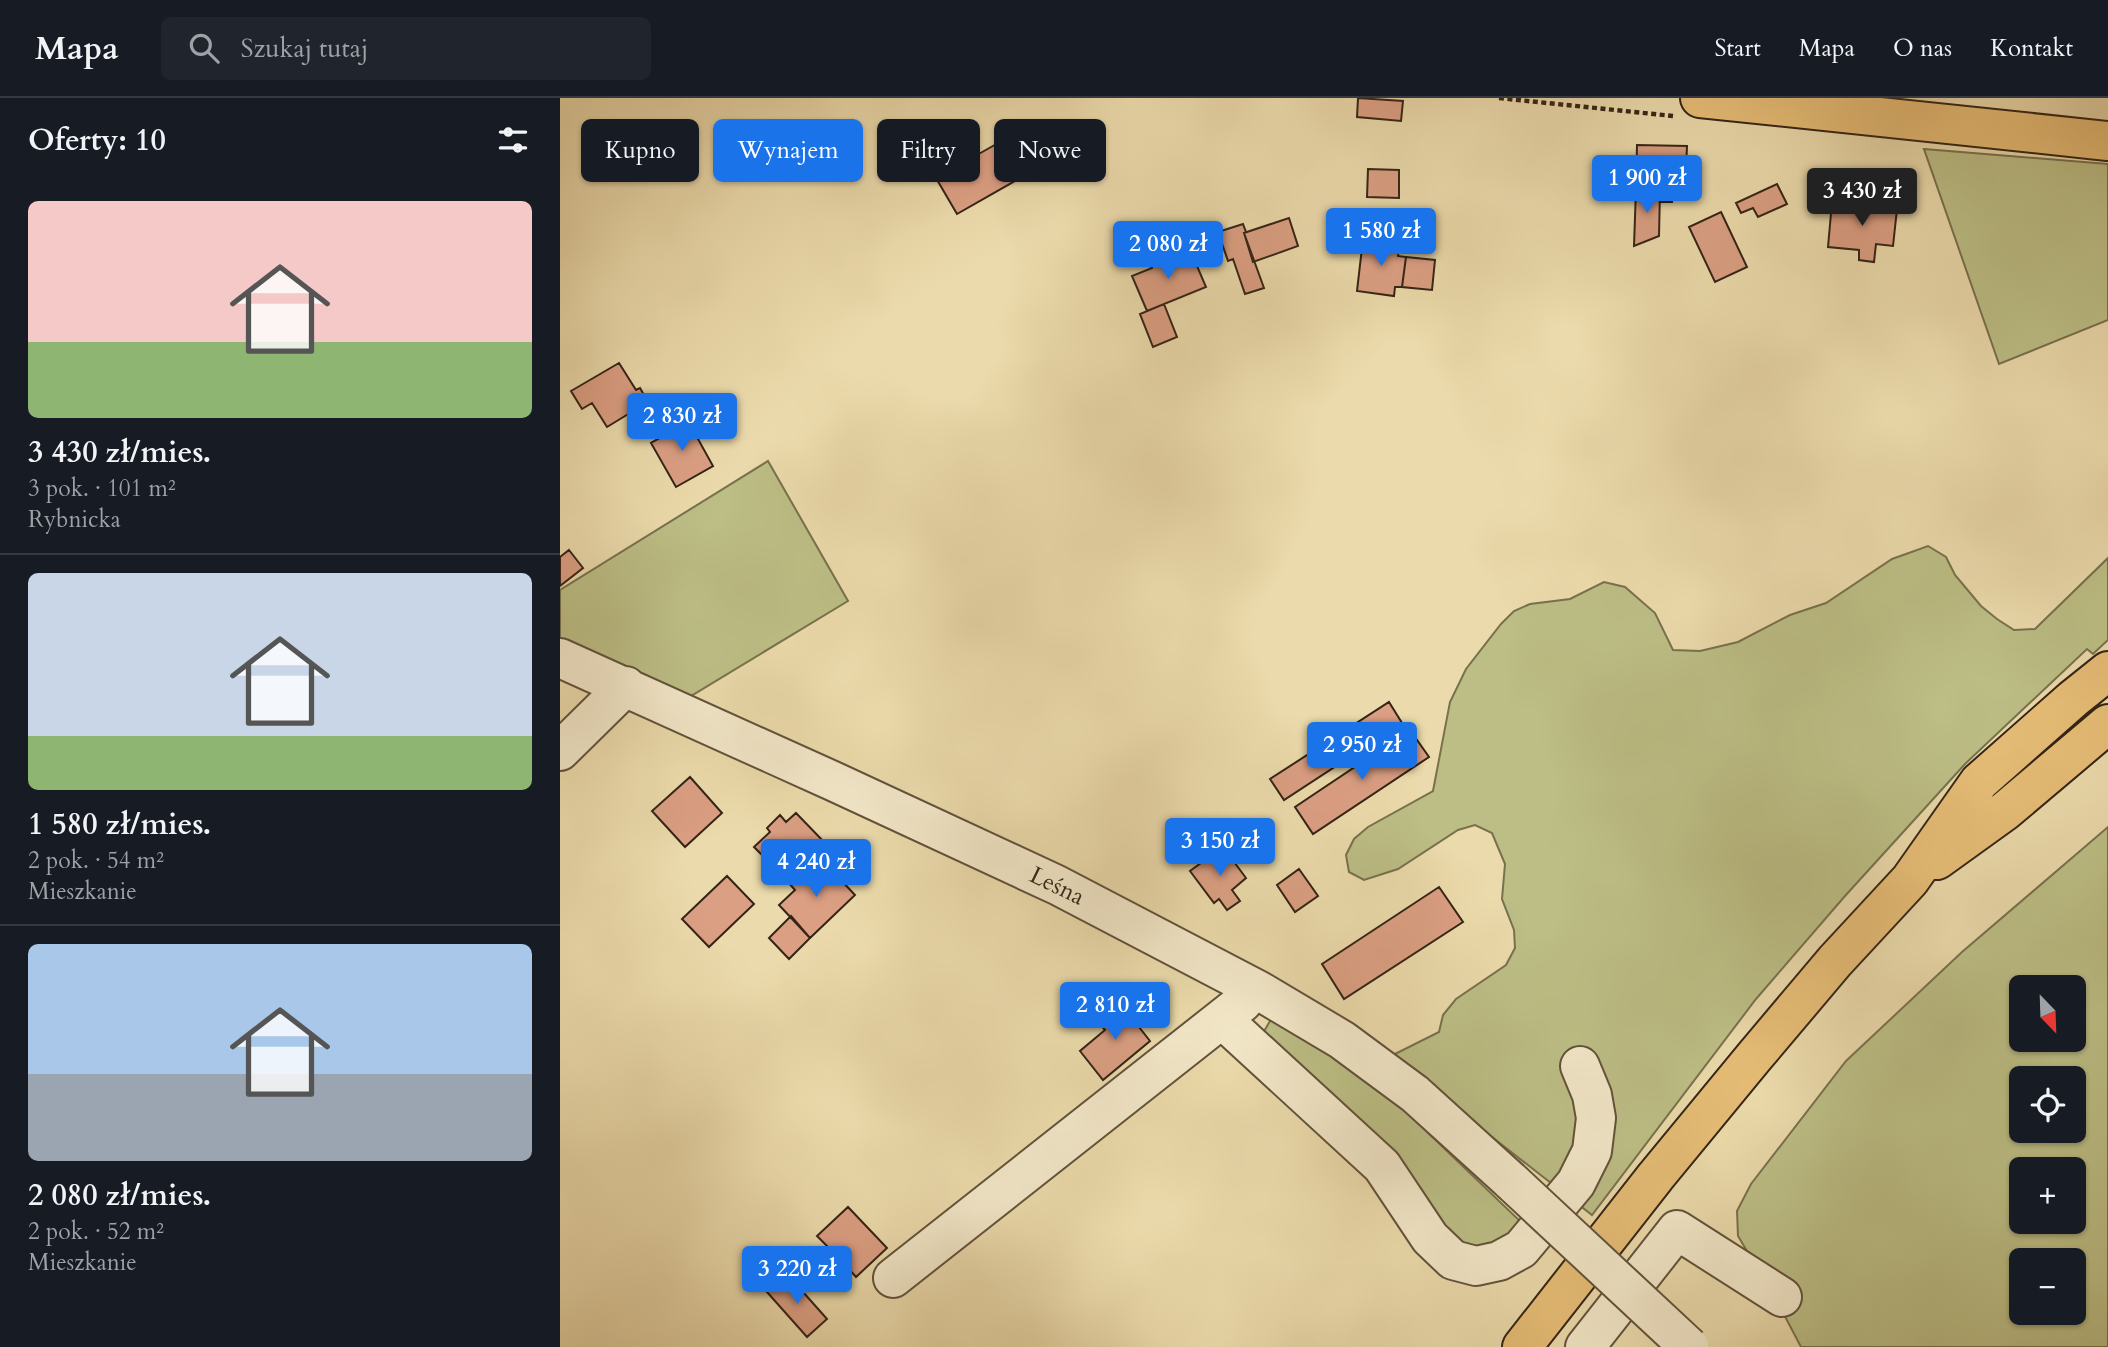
<!DOCTYPE html>
<html lang="pl">
<meta charset="utf-8">
<style>
:root{--surface:#171b24;--page:#20242c;--text:#f1f3f6;--muted:#9ea1a6;--line:#363941;--accent:#1a73e8}
body{margin:0;font-family:Cardo,serif;background:var(--page);color:var(--text);height:100vh;display:flex;flex-direction:column;font-size:26px;white-space:nowrap}
*{box-sizing:border-box;margin:0}
p{font-size:23px;color:var(--muted)}
.icon{flex:none;width:38px;height:38px;fill:none;stroke:currentColor;stroke-width:2;stroke-linecap:round;stroke-linejoin:round}
.map{position:relative;flex:1;overflow:hidden}
.details{display:flex;flex-direction:column;background:var(--surface);width:560px}
.details>*{flex:none}
.guide{position:absolute;left:21px;top:21px;width:665px;height:63px;display:flex;gap:14px}
.needle{width:46px;rotate:157deg}
.controls{position:absolute;left:1449px;top:877px;display:grid;gap:14px}
.controls a{display:grid;place-items:center;width:77px;height:77px;border-radius:10px;background:var(--surface);box-shadow:0 2px 5px #0004;font-size:35px}
.price{position:absolute;translate:-50% -60px;padding:0 16px;border-radius:7px;background:var(--accent);color:#fff;font-size:23px;line-height:46px;filter:drop-shadow(0 2px 4px #0008)}
.price::after{content:'';position:absolute;left:50%;top:42px;width:21px;height:16px;margin-left:-10px;background:inherit;clip-path:polygon(0 0,100% 0,50% 100%)}
.price.on{background:#222;color:#fff}
ul{padding:0;list-style:none}
li{display:grid;align-content:center;gap:14px;height:371px;padding:0 28px}
li+li{border-top:2px solid var(--line)}
li span{display:grid;place-items:center;height:217px;border-radius:10px;color:#555}
li>.icon{margin-inline-start:auto}
span .icon{width:126px;height:126px;fill:#fffc;stroke-width:1}
li b{font-size:30px}
h2{display:flex;justify-content:space-between;align-items:center;height:84px;padding:0 28px;font-size:30px}
.pill{padding:0 24px;border-radius:10px;background:var(--surface);box-shadow:0 2px 5px #0004;font-size:24px;line-height:63px}
.pill.on{background:var(--accent);color:#fff}
header{display:flex;align-items:center;gap:42px;box-sizing:border-box;height:98px;padding:0 35px;background:var(--surface);border-bottom:2px solid var(--line)}
header strong{font-size:33px}
nav{display:flex;gap:38px;margin-inline-start:auto;font-size:24px}
.search{width:490px;height:63px;background:var(--page);display:flex;align-items:center;gap:18px;box-sizing:border-box;padding:0 24px;border-radius:10px;color:var(--muted);font-size:26px}
main{display:flex;flex:1;min-height:0}
.map>svg:first-child{display:block}
.green{fill:#bcbe85;stroke:#78714e;stroke-width:2;fill-rule:evenodd}
.building{fill:#db9f83;stroke:#342416;stroke-width:2}
.lines{fill:none;stroke-linecap:round;stroke-linejoin:round}
.minor-casing{stroke:#62523b;stroke-width:42}
.major-casing{stroke:#342416;stroke-width:42}
.path{stroke:#342416;stroke-width:4.5;stroke-dasharray:5 3.5;stroke-linecap:butt}
.minor{stroke:#f2e7c8;stroke-width:38}
.major{stroke:#e6bd76;stroke-width:38}
.minor-bridge-casing{stroke:#62523b;stroke-width:42;stroke-linecap:butt}
.minor-bridge{stroke:#f2e7c8;stroke-width:38}
.labels{text-anchor:middle;dominant-baseline:central;stroke-width:6;stroke-linejoin:round;paint-order:stroke}
.street-label{font-size:24px;fill:#342416;stroke:#f2e7c8}
</style>
<header>
<strong>Mapa</strong>
<div class="search"><svg class="icon" aria-label="search" viewBox="0 0 24 24"><circle cx="10" cy="10" r="6"/><path d="M15 15l6 6"/></svg>Szukaj tutaj</div>
<nav><a>Start</a><a>Mapa</a><a>O nas</a><a>Kontakt</a></nav>
</header>
<main>
<section class="details">
<h2>Oferty: 10<svg class="icon" aria-label="filters" viewBox="0 0 24 24"><path d="M4 7h16M4 17h16"/><circle cx="9" cy="7" r="2"/><circle cx="15" cy="17" r="2"/></svg></h2>
<ul>
<li><span style="background:linear-gradient(#f6c9c9 65%,#8fb573 0)"><svg class="icon" aria-label="home" viewBox="0 0 24 24"><path d="M3 11l9-7 9 7M6 9v11h12V9"/></svg></span><div><b>3 430 zł/mies.</b><p>3 pok. · 101 m²</p><p>Rybnicka</p></div></li>
<li><span style="background:linear-gradient(#c9d6e8 75%,#8fb573 0)"><svg class="icon" aria-label="home" viewBox="0 0 24 24"><path d="M3 11l9-7 9 7M6 9v11h12V9"/></svg></span><div><b>1 580 zł/mies.</b><p>2 pok. · 54 m²</p><p>Mieszkanie</p></div></li>
<li><span style="background:linear-gradient(#a9c7e8 60%,#9aa5b1 0)"><svg class="icon" aria-label="home" viewBox="0 0 24 24"><path d="M3 11l9-7 9 7M6 9v11h12V9"/></svg></span><div><b>2 080 zł/mies.</b><p>2 pok. · 52 m²</p><p>Mieszkanie</p></div></li>
</ul>
</section>
<div class="map">
<svg width="1548" height="1249" viewBox="0 0 1548 1249">
<rect width="100%" height="100%" fill="#ebdaab"/>
<filter id="stains"><feTurbulence type="fractalNoise" baseFrequency=".00286" numOctaves="4"/><feColorMatrix values="0 0 0 0 .2 0 0 0 0 .09 0 0 0 0 .02 0 0 0 .5 -.17"/></filter>
<radialGradient id="worn" r=".72"><stop offset=".6" stop-color="#630" stop-opacity="0"/><stop offset="1" stop-color="#630" stop-opacity=".3"/></radialGradient>
<path class="green" d="M1364,51L1548,66V222L1439,266Z
M208,363L288,503L121,604L0,548V492Z
M1368,448L1386,459L1395,477L1421,508L1437,521L1454,532L1475,531L1548,460V542L1533,556L1527,551L1405,666L1285,798L1196,901L1032,1117L829,959L879,934L883,917L896,901L946,867L955,850L954,832L942,801L945,766L932,735L915,727L898,732L838,771L804,782L789,774L786,757L794,741L808,729L873,693L890,604L906,571L941,526L954,513L970,506L1010,501L1044,484L1065,489L1095,515L1113,552L1140,553L1178,544L1230,517L1266,505L1332,461Z
M1548,729V1249H1241L1219,1207L1178,1138L1177,1113L1191,1086L1286,963L1402,854ZM1461,889H1514V942H1461ZM1461,980H1514V1032H1461ZM1461,1071H1514V1124H1461ZM1461,1162H1514V1214H1461Z
M714,916L836,1004L963,1126L944,1149L905,1150L699,942Z"/>
<path class="building" d="M798,0L843,3L841,23L797,19Z
M456,35L476,71L397,116L376,80Z
M1077,47L1127,48L1125,92H1113L1112,104H1100V91H1076Z
M808,71L839,72V100L807,99Z
M1217,86L1227,106L1198,119L1193,110L1181,115L1176,105Z
M1076,91H1100L1099,138L1074,148Z
M1272,104L1337,111L1333,148L1316,146L1314,164L1299,162V152L1268,149Z
M1161,114L1187,169L1155,184L1129,129Z
M729,120L738,148L693,164L684,135Z
M683,126L686,134L684,135L704,190L685,196L673,161L668,163L658,134Z
M803,141L840,145L838,158L846,159L842,189H835L834,198L797,193Z
M631,154L646,189L587,213L572,178L592,170L588,162L602,156L605,165Z
M846,159L875,162L872,192L842,189Z
M604,206L617,239L593,249L580,216Z
M59,265L76,292L80,290L88,304L47,329L32,305L22,311L11,293Z
M135,320L140,328L133,332L153,368L116,389L91,345Z
M9,452L23,470L0,488V459Z
M829,604L842,625L724,702L710,681Z
M850,632L869,659L753,736L735,709Z
M130,679L162,715L125,749L92,713Z
M236,715L266,746L254,758L252,756L226,781L194,749L210,734L207,730L220,717L226,724Z
M663,749L686,780L672,792L680,803L667,812L659,801L654,805L630,773Z
M264,764L295,797L250,840L219,807L235,792L228,784L238,775L245,782Z
M739,771L758,798L735,814L717,787Z
M167,778L194,806L149,849L122,821Z
M879,789L903,824L784,901L762,866Z
M231,818L250,840L229,861L209,840Z
M560,905L590,943L543,982L520,953L545,932L537,923Z
M288,1109L327,1150L296,1179L282,1163L273,1171L262,1160L271,1152L257,1138Z
M227,1176L267,1221L247,1239L207,1194Z"/>
<g class="lines">
<defs>
<path id="minor" d="M0,560L275,684L497,787L698,892L782,942L855,996L952,1084
M0,653L66,588
M662,921L822,1068L870,1140L893,1162L916,1168L939,1163L961,1151L1016,1085L1032,1053L1036,1020L1032,997L1020,968
M333,1180L683,904
M1025,1249L1117,1132L1222,1199"/>
<path id="major" d="M1140,0L1548,43
M1377,762L1445,713L1548,626
M962,1249L1096,1078L1194,959L1275,863L1350,782L1419,684L1513,601L1548,573"/>
</defs>
<use href="#minor" class="minor-casing"/>
<use href="#major" class="major-casing"/>
<path class="path" d="M939,0L1113,18"/>
<use href="#minor" class="minor"/>
<use href="#major" class="major"/>
<defs>
<path id="minor-bridge" d="M952,1084L1129,1249"/>
</defs>
<use href="#minor-bridge" class="minor-bridge-casing"/>
<use href="#minor-bridge" class="minor-bridge"/>
</g>
<g class="labels">
<g class="street-label">
<text transform="translate(497 788) rotate(26)">Leśna</text>
</g>
</g>
<rect width="100%" height="100%" filter="url(#stains)"/>
<rect width="100%" height="100%" fill="url(#worn)"/>
</svg>
<div class="controls">
<a><svg class="needle" viewBox="-14 -14 28 28"><path d="M0-13l5 13h-10z" fill="#e53935"/><path d="M0 13l5-13h-10z" fill="#9ea1a6"/></svg></a>
<a><svg class="icon" aria-label="locate" viewBox="0 0 24 24"><circle cx="12" cy="12" r="6"/><path d="M12 2v4M12 18v4M2 12h4M18 12h4"/></svg></a>
<a>+</a>
<a>−</a>
</div>
<b class="price" style="left:1087px;top:117px">1 900 zł</b>
<b class="price on" style="left:1302px;top:130px">3 430 zł</b>
<b class="price" style="left:821px;top:170px">1 580 zł</b>
<b class="price" style="left:608px;top:183px">2 080 zł</b>
<b class="price" style="left:122px;top:355px">2 830 zł</b>
<b class="price" style="left:802px;top:684px">2 950 zł</b>
<b class="price" style="left:660px;top:780px">3 150 zł</b>
<b class="price" style="left:256px;top:801px">4 240 zł</b>
<b class="price" style="left:555px;top:944px">2 810 zł</b>
<b class="price" style="left:237px;top:1208px">3 220 zł</b>
<div class="guide">
<a class="pill">Kupno</a>
<a class="pill on">Wynajem</a>
<a class="pill">Filtry</a>
<a class="pill">Nowe</a>
</div>
</div>
</main>
